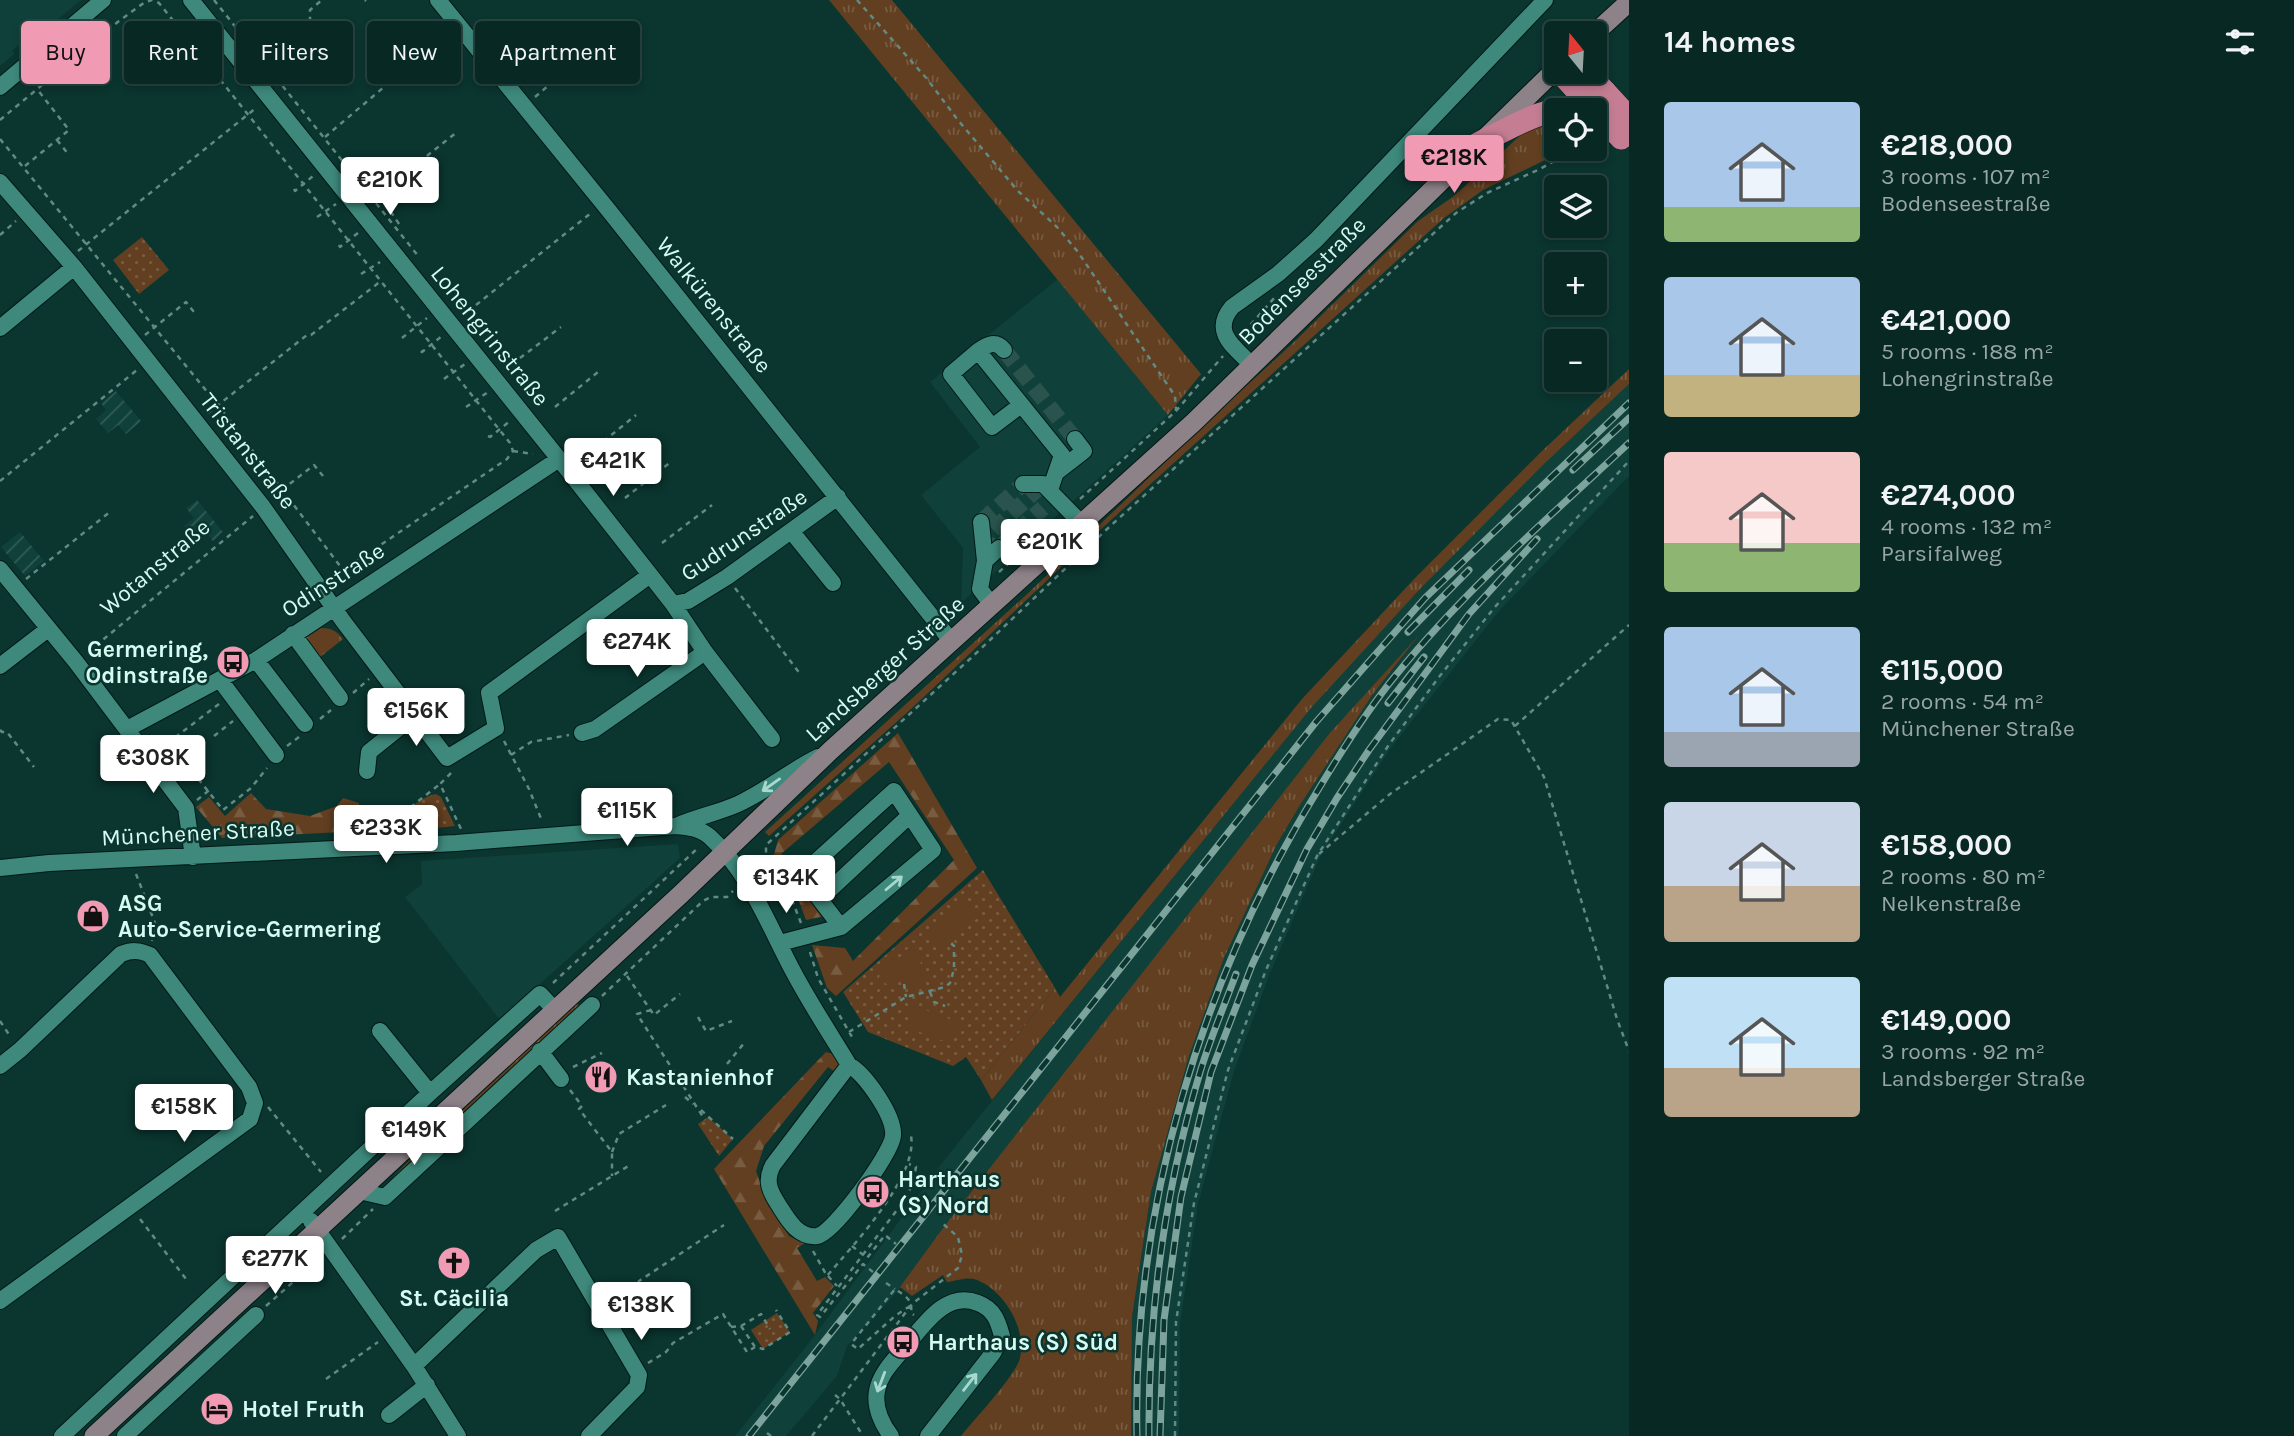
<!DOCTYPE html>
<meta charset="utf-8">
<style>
:root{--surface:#082823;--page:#163430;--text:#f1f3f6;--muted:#98a6a6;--line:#294441;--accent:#f19ab3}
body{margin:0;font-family:Karla,sans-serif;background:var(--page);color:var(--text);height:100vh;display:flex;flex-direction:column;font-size:26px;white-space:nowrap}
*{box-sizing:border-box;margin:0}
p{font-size:23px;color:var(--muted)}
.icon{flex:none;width:38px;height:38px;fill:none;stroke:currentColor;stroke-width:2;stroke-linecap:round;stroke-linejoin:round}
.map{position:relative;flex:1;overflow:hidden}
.sheet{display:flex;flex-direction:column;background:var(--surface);width:665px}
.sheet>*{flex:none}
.hud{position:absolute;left:21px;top:21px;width:665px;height:63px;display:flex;gap:14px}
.needle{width:46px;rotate:342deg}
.controls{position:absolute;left:1544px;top:21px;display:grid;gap:14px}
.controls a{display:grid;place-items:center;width:63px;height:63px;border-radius:7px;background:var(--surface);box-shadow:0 4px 10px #0003,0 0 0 2px var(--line);font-size:35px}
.price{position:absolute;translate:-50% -60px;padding:0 16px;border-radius:7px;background:#fff;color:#222;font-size:23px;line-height:46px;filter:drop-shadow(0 2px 4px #0008)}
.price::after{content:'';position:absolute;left:50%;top:42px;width:21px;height:16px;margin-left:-10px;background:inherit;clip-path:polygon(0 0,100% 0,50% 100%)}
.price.on{background:var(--accent);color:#111}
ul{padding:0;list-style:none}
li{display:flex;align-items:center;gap:21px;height:175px;padding:0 35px}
li span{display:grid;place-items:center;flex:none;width:196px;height:140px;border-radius:7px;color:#555}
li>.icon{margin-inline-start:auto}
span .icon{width:84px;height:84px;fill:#fffc;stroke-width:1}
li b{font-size:30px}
h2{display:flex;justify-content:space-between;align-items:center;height:84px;padding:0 35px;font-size:30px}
.chip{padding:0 24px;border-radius:7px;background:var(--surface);box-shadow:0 4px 10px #0003,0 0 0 2px var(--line);font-size:24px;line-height:63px}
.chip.on{background:var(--accent);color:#111}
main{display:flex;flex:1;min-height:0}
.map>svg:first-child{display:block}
.built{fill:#0f4039}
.industrial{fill:url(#industrial-furrows)}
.grass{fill:url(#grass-tufts)}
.forest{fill:url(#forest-firs)}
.park{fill:url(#park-dots)}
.garden{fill:#623f20}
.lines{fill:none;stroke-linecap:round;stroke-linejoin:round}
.minor-tunnel{stroke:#29534c;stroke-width:16;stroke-dasharray:16 8;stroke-linecap:butt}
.minor-casing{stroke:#031a17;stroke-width:18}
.major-casing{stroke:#031a17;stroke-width:21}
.highway-casing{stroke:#031a17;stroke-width:24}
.path{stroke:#628a83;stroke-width:2.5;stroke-dasharray:5 5;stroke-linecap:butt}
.minor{stroke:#3e897c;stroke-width:16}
.major{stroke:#8e8289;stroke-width:19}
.highway{stroke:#c47d92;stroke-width:23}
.rail-casing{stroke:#7ca39c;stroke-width:7}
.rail{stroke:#0b352f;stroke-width:4.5;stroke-dasharray:13;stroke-linecap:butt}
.highway-bridge-casing{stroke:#031a17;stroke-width:24;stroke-linecap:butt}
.highway-bridge{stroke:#c47d92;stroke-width:23}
.oneway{stroke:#a8d9cf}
.labels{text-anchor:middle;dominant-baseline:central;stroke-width:5;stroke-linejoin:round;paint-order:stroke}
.street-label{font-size:23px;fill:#d6fbf3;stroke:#0b352f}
.poi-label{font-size:23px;font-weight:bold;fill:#d6fbf3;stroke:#0b352f;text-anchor:start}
</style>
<main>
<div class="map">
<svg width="1629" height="1436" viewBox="0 0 1629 1436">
<defs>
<pattern id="industrial-furrows" width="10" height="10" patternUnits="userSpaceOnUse" patternTransform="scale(1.75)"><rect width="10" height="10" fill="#0f4039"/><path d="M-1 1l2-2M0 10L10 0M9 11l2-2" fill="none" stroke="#315c56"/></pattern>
<pattern id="grass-tufts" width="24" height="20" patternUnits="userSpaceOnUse" patternTransform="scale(1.75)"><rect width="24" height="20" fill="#623f20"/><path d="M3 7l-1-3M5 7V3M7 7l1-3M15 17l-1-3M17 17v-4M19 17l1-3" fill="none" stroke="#785c41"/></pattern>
<pattern id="forest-firs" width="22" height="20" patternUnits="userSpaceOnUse" patternTransform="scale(1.75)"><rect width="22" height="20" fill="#623f20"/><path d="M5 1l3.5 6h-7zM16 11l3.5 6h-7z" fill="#785c41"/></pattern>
<pattern id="park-dots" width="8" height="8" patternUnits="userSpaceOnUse" patternTransform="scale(1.75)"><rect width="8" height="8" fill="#623f20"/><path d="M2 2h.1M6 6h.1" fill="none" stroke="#785c41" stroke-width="1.8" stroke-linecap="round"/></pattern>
</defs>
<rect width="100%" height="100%" fill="#0b352f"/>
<path class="built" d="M0,0H81L28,44L24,40L12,51L14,54L0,66Z
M1058,279L1168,415L961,603L963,548L921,495L980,447L930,382Z
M1629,384V476L1499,611L1390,749L1321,855L1270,973L1234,1071L1198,1204L1180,1323L1179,1436H1131L1132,1317L1151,1192L1189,1056L1224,958L1277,844L1300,805L1373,694L1411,645L943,1228L898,1291L847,1346L837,1376L786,1436H735L815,1335L945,1159L1310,708L1420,589L1543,465Z
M678,844L680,858L500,1020L405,897L422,884L421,861Z"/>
<path class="industrial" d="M116,391L141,421L126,434L118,425L108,433L96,419L106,410L101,403Z
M197,500L223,532L213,541L206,533L196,540L184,526L194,518L186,508Z
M20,532L44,561L25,576L1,547Z"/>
<path class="grass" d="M829,0H892L1201,374L1168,415Z
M1556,116V149H1568L1483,190L1444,218L1111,520L911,709L769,836L765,832L1025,596L1203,426L1294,342L1418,221L1454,196L1524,132Z
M1629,369V384L1543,465L1420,589L1311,708L992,1100L981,1080L1055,988L1060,997L1302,699L1416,577L1542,451Z
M321,628C331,628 337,631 343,639L319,658L304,639Z
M1419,635L1373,694L1300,805L1277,844L1224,958L1189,1056L1151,1192L1132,1317L1131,1436H961C974,1420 1017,1374 1020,1358C1027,1328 1003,1288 974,1279C966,1277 955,1281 947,1282L943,1275L912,1296L900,1287L943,1228L1329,734Z
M574,1004H578L579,1007L382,1189L412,1157Z"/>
<path class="forest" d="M898,733L977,868L836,996L827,988L812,945L845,948L853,961L954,860L889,762L781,854L825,916L806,920L797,896L773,858L778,840Z
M251,793L266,809L310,816L337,806L343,798L359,803L361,831L222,838L196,807L209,797L225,816Z
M826,1052L836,1055L841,1067L837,1073L828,1067L764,1146L756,1171L763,1191L789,1236L805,1243L797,1248L817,1281L825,1277L834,1286L813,1313L818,1321L815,1335L714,1169Z"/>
<path class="park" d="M142,237L169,270L139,294L113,260Z
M436,794L441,797L455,826L387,833L385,830C399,818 418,797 436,794Z
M983,870L1055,988L981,1080L966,1057L953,1066L868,1032L843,992Z
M708,1117L733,1139L719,1156L698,1124Z
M777,1313L790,1332L763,1349L751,1330Z"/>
<path class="garden" d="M963,901L977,918L942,950L927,934Z
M909,947L925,956L918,967L927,972L920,984L908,987L899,981L895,989L878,979L889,960L902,957Z
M914,1006L960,1023L952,1044L906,1027Z"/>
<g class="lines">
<path class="minor-tunnel" d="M1004,350L1075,439
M981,522L1023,484
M999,548L1043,508
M983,551L988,535L1043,484"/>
<defs>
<path id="minor" d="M191,0L567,469L673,604L705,652L772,739
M438,0L610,212L952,642
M0,87L103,0
M0,182L74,267L263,507L343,621L447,758L496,728L489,693L650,575
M0,328L74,267
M978,351C988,344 996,340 1004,350
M1252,365C1234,347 1211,332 1232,307L1278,274L1316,240L1545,0
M1021,405L992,427L951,374L978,351L1062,455L1050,490
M1057,472L1084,451L1075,439
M1023,484H1043L1082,524
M981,522L985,561L980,589L992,605
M792,532L833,583
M985,561L999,548
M0,569L76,662L186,808L193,857
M673,604L688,601L727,577L838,497
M293,634L340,698
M256,660L305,724
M0,666L48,629
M220,680L276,755
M127,729L256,660L559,459
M582,733L595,729L705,652
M367,771L369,752L415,715
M676,826C696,817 718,813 738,804C766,791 790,771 818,757
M0,868L49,863L456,843L675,826C688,827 700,828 710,837C750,873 769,927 794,973C811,1005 831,1035 849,1065
M820,899L910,815
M780,943L841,927L933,850L894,791L810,867L808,884L841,927
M380,1031L430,1093
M540,1051L561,1079
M849,1065C865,1074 895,1116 893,1136C892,1153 833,1234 817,1236C797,1238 787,1218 778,1204C769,1190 765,1180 773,1165Z
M0,1066L20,1050L121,954C132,950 139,950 150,955L249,1087L255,1103L250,1119L0,1301
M359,1191L385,1197L592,1005
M311,1221L414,1366L458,1436
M414,1366L536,1250L558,1237L639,1375L637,1387L589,1436
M389,1415L427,1385
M62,1436L430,1093L540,994L554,1009
M125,1436L256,1315
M891,1436C882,1424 874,1407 877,1391C880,1373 895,1359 906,1346C924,1325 946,1290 978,1303C994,1309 998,1321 1002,1336L993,1353L928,1436"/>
<path id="major" d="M1594,34L1629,2
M94,1436L681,894L830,751L1194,422L1556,69"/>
<path id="highway" d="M1560,72L1591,106
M1586,72L1606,93
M1476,145C1515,125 1546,105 1591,106"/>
</defs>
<use href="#minor" class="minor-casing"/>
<use href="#major" class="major-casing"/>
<use href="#highway" class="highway-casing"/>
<path class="path" d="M214,0L419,257
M365,0L366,1
M857,0L928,80L957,119L1018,191L1057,227L1078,252L1175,396L1176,411
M262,59L310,20V10L322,0
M535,97L581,58
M0,120L119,21L145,2L152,0L159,3L510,443L513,451L507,459L332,578
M325,137L384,87
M0,139L218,405L343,570
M57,140L69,155
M25,166L69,130L37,89
M294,189L295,191L313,176
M317,217L336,204
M399,224C390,210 382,202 389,186L457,132
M0,235L16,221
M339,245L340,247L358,233
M78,251L256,108
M361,274L380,262
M476,305L591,213
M1244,332L1276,296
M145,335L186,302L194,312
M402,338L427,318
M421,351L422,352L442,336
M512,364L561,327
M444,379L465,364
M466,407L488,392
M555,407L598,372
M208,413L307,335H311L381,281
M488,436L490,437L510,421
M513,451L533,454
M588,454L636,415
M0,481L137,370
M282,490L314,465L323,476
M625,498L672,461
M1080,499L1176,411L1223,356
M662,543L712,505
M999,572L1057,520
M26,579L111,511
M735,588L801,675
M88,652L253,516
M353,693L369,679
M219,704L169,742L223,810L251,788L267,768
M320,719L331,710
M1515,726L1629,625
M0,730L2,732H7L34,767
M214,736L233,721
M504,741L529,789L542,821
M287,746L299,737
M511,755L531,742L569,735
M173,767L188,757
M451,773L440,784L461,829
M197,800L212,788
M379,832L440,784
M110,833L117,845
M1319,854L1390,794L1498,719L1511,720L1544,777L1617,1019L1629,1051
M756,870L766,860
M136,874L155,923L152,941
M801,923L792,900L766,860V845L971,658L1106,530L1456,213L1487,193L1540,169L1576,149
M126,936L155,923
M810,952L818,978L852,1037
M627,976L654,1015L680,994
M553,983L699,847
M904,984L906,997
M930,992L934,1002L945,1006
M602,996L703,901L711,897H727L733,891
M651,1010L637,1014L705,1120
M698,1017L706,1031L732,1021
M0,1021L10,1036
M849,1032L906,997L945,987L950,983L954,969V946L950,942
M727,1064L745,1042
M573,1067L602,1053
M570,1090L582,1106L579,1109L612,1152V1176
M685,1097L693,1104
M268,1107L321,1172
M701,1110L733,1139
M612,1152L619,1134L666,1105
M907,1197L919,1207
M555,1211L630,1165
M140,1219L186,1279
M342,1239L373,1209
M852,1246L867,1258L885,1235L896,1244
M813,1251L827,1276C852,1246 923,1172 910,1132
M873,1272L863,1264L820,1317L817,1315L907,1197L913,1181L916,1167L909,1164
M828,1276L837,1286
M886,1283L895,1289
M616,1301L637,1288L639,1281L724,1225
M266,1306L319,1259
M910,1306L895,1316L858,1349L851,1344L895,1289C905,1296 913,1299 911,1313L914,1315
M741,1326L755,1347L763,1349L790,1332L776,1310
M731,1327L741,1326L761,1314L770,1329
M648,1363L666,1352L673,1343L723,1314L747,1352L755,1347
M326,1379L378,1342
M835,1395L840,1399L863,1436
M767,1433L771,1436
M812,1436L912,1304L958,1268L962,1255L958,1237L941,1222
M1175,1436L1176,1322L1194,1203L1228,1070L1266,970L1317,856L1388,746L1439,677L1494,608L1629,461"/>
<use href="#minor" class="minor"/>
<use href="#major" class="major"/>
<use href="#highway" class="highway"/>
<defs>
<path id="rail" d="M1573,470L1629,418
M1408,632L1469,570
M1388,703L1424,657
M749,1436L1316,722L1425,598L1629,403
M1137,1436C1132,1206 1201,979 1321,785C1344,747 1368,709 1396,675C1466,589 1548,518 1629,443
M1149,1436C1148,1312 1165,1188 1201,1069C1211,1037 1224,1006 1236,974
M1160,1436L1164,1320L1181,1197L1211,1072L1252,965L1307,849L1337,798L1369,750L1469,614L1537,539"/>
</defs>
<use href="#rail" class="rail-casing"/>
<use href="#rail" class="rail"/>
<defs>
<path id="highway-bridge" d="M1606,93L1629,118
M1591,106L1621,138"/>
</defs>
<use href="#highway-bridge" class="highway-bridge-casing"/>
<use href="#highway-bridge" class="highway-bridge"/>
</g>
<defs><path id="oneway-shaft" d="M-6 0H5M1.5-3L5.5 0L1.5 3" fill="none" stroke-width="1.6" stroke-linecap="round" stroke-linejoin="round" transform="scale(1.75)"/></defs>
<g class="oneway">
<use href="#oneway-shaft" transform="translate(771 785) rotate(145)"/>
<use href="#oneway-shaft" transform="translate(894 883) rotate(-40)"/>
<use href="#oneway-shaft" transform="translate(881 1382) rotate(111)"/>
<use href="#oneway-shaft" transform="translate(970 1382) rotate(-52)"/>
</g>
<defs>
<symbol id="bus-disc" viewBox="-11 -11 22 22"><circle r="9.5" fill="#f19ab3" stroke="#0b352f"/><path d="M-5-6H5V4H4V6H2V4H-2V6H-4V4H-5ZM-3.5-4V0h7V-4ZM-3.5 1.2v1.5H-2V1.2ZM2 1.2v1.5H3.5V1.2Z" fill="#111"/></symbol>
<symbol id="shop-disc" viewBox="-11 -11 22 22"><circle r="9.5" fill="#f19ab3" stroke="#0b352f"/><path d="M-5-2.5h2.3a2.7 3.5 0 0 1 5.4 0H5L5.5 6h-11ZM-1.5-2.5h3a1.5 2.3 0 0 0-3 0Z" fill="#111"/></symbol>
<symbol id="restaurant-disc" viewBox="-11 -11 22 22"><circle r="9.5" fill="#f19ab3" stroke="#0b352f"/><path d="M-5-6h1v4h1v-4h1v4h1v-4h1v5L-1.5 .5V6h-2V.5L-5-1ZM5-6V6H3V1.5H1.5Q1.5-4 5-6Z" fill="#111"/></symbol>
<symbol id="church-disc" viewBox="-11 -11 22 22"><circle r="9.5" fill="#f19ab3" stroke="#0b352f"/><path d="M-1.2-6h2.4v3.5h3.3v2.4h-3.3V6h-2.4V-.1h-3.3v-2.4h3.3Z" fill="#111"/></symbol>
<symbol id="hotel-disc" viewBox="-11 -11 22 22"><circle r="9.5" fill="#f19ab3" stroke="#0b352f"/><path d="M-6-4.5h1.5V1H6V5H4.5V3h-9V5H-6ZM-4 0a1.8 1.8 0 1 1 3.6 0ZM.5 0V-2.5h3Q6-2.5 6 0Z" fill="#111"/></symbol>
</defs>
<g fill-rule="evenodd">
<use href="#bus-disc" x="214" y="643" width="38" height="38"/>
<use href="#shop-disc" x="74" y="897" width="38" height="38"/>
<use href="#restaurant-disc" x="582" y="1058" width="38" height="38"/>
<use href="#bus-disc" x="854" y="1173" width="38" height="38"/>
<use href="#church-disc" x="435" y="1244" width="38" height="38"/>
<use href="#bus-disc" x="884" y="1323" width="38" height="38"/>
<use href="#hotel-disc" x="198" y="1390" width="38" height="38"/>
</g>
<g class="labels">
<g class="street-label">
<text transform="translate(1302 281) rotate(-45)">Bodenseestraße</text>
<text transform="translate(714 305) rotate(51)">Walkürenstraße</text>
<text transform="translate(490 336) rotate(51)">Lohengrinstraße</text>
<text transform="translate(248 451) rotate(52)">Tristanstraße</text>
<text transform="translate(744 535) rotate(-34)">Gudrunstraße</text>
<text transform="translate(155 567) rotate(-40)">Wotanstraße</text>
<text transform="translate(333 580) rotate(-33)">Odinstraße</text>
<text transform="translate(885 669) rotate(-42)">Landsberger Straße</text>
<text transform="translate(198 833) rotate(-3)">Münchener Straße</text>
</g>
<g class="poi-label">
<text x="208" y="649" text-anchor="end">Germering,<tspan x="208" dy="26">Odinstraße</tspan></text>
<text x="118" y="903">ASG<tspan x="118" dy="26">Auto-Service-Germering</tspan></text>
<text x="626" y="1077">Kastanienhof</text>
<text x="898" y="1179">Harthaus<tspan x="898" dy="26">(S) Nord</tspan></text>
<text x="454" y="1298" text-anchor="middle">St. Cäcilia</text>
<text x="928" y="1342">Harthaus (S) Süd</text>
<text x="242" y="1409">Hotel Fruth</text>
</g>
</g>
</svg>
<div class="controls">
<a><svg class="needle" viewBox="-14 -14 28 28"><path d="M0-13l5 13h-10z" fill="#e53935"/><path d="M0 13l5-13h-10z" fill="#98a6a6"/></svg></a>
<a><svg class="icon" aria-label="locate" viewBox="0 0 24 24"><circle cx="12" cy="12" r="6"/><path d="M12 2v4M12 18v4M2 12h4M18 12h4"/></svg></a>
<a><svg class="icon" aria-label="layers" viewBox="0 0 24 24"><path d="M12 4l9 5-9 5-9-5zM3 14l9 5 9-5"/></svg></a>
<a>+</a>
<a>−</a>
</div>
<b class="price on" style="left:1454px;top:195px">€218K</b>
<b class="price" style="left:390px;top:217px">€210K</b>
<b class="price" style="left:613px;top:498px">€421K</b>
<b class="price" style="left:1050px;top:579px">€201K</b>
<b class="price" style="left:637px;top:679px">€274K</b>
<b class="price" style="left:416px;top:748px">€156K</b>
<b class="price" style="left:153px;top:795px">€308K</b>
<b class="price" style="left:627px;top:848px">€115K</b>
<b class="price" style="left:386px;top:865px">€233K</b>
<b class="price" style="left:786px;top:915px">€134K</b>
<b class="price" style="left:184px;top:1144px">€158K</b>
<b class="price" style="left:414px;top:1167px">€149K</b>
<b class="price" style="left:275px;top:1296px">€277K</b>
<b class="price" style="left:641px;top:1342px">€138K</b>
<div class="hud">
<a class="chip on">Buy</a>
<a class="chip">Rent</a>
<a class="chip">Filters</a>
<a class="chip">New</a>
<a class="chip">Apartment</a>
</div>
</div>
<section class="sheet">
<h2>14 homes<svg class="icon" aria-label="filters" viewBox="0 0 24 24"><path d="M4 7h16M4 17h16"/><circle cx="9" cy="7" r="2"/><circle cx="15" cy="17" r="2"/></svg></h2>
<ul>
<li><span style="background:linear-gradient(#a9c7e8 75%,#8fb573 0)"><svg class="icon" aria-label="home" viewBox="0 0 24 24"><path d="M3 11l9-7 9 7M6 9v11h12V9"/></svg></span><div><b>€218,000</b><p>3 rooms · 107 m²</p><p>Bodenseestraße</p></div></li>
<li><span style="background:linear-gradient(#a9c7e8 70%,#c2b280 0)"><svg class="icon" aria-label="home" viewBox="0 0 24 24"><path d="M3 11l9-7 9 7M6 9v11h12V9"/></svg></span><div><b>€421,000</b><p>5 rooms · 188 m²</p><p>Lohengrinstraße</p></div></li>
<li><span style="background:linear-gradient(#f6c9c9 65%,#8fb573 0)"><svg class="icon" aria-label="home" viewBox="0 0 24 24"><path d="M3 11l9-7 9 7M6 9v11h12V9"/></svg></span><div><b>€274,000</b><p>4 rooms · 132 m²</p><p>Parsifalweg</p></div></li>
<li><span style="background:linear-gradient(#a9c7e8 75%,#9aa5b1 0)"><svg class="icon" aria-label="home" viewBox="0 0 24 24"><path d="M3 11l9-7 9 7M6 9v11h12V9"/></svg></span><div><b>€115,000</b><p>2 rooms · 54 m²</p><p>Münchener Straße</p></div></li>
<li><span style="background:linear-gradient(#c9d6e8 60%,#b9a48a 0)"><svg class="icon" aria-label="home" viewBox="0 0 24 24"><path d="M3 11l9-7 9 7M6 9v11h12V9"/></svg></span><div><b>€158,000</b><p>2 rooms · 80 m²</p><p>Nelkenstraße</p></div></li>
<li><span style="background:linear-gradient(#bfe0f5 65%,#b9a48a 0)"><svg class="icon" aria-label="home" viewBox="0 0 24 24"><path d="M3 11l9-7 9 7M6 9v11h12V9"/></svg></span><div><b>€149,000</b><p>3 rooms · 92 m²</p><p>Landsberger Straße</p></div></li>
</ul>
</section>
</main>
